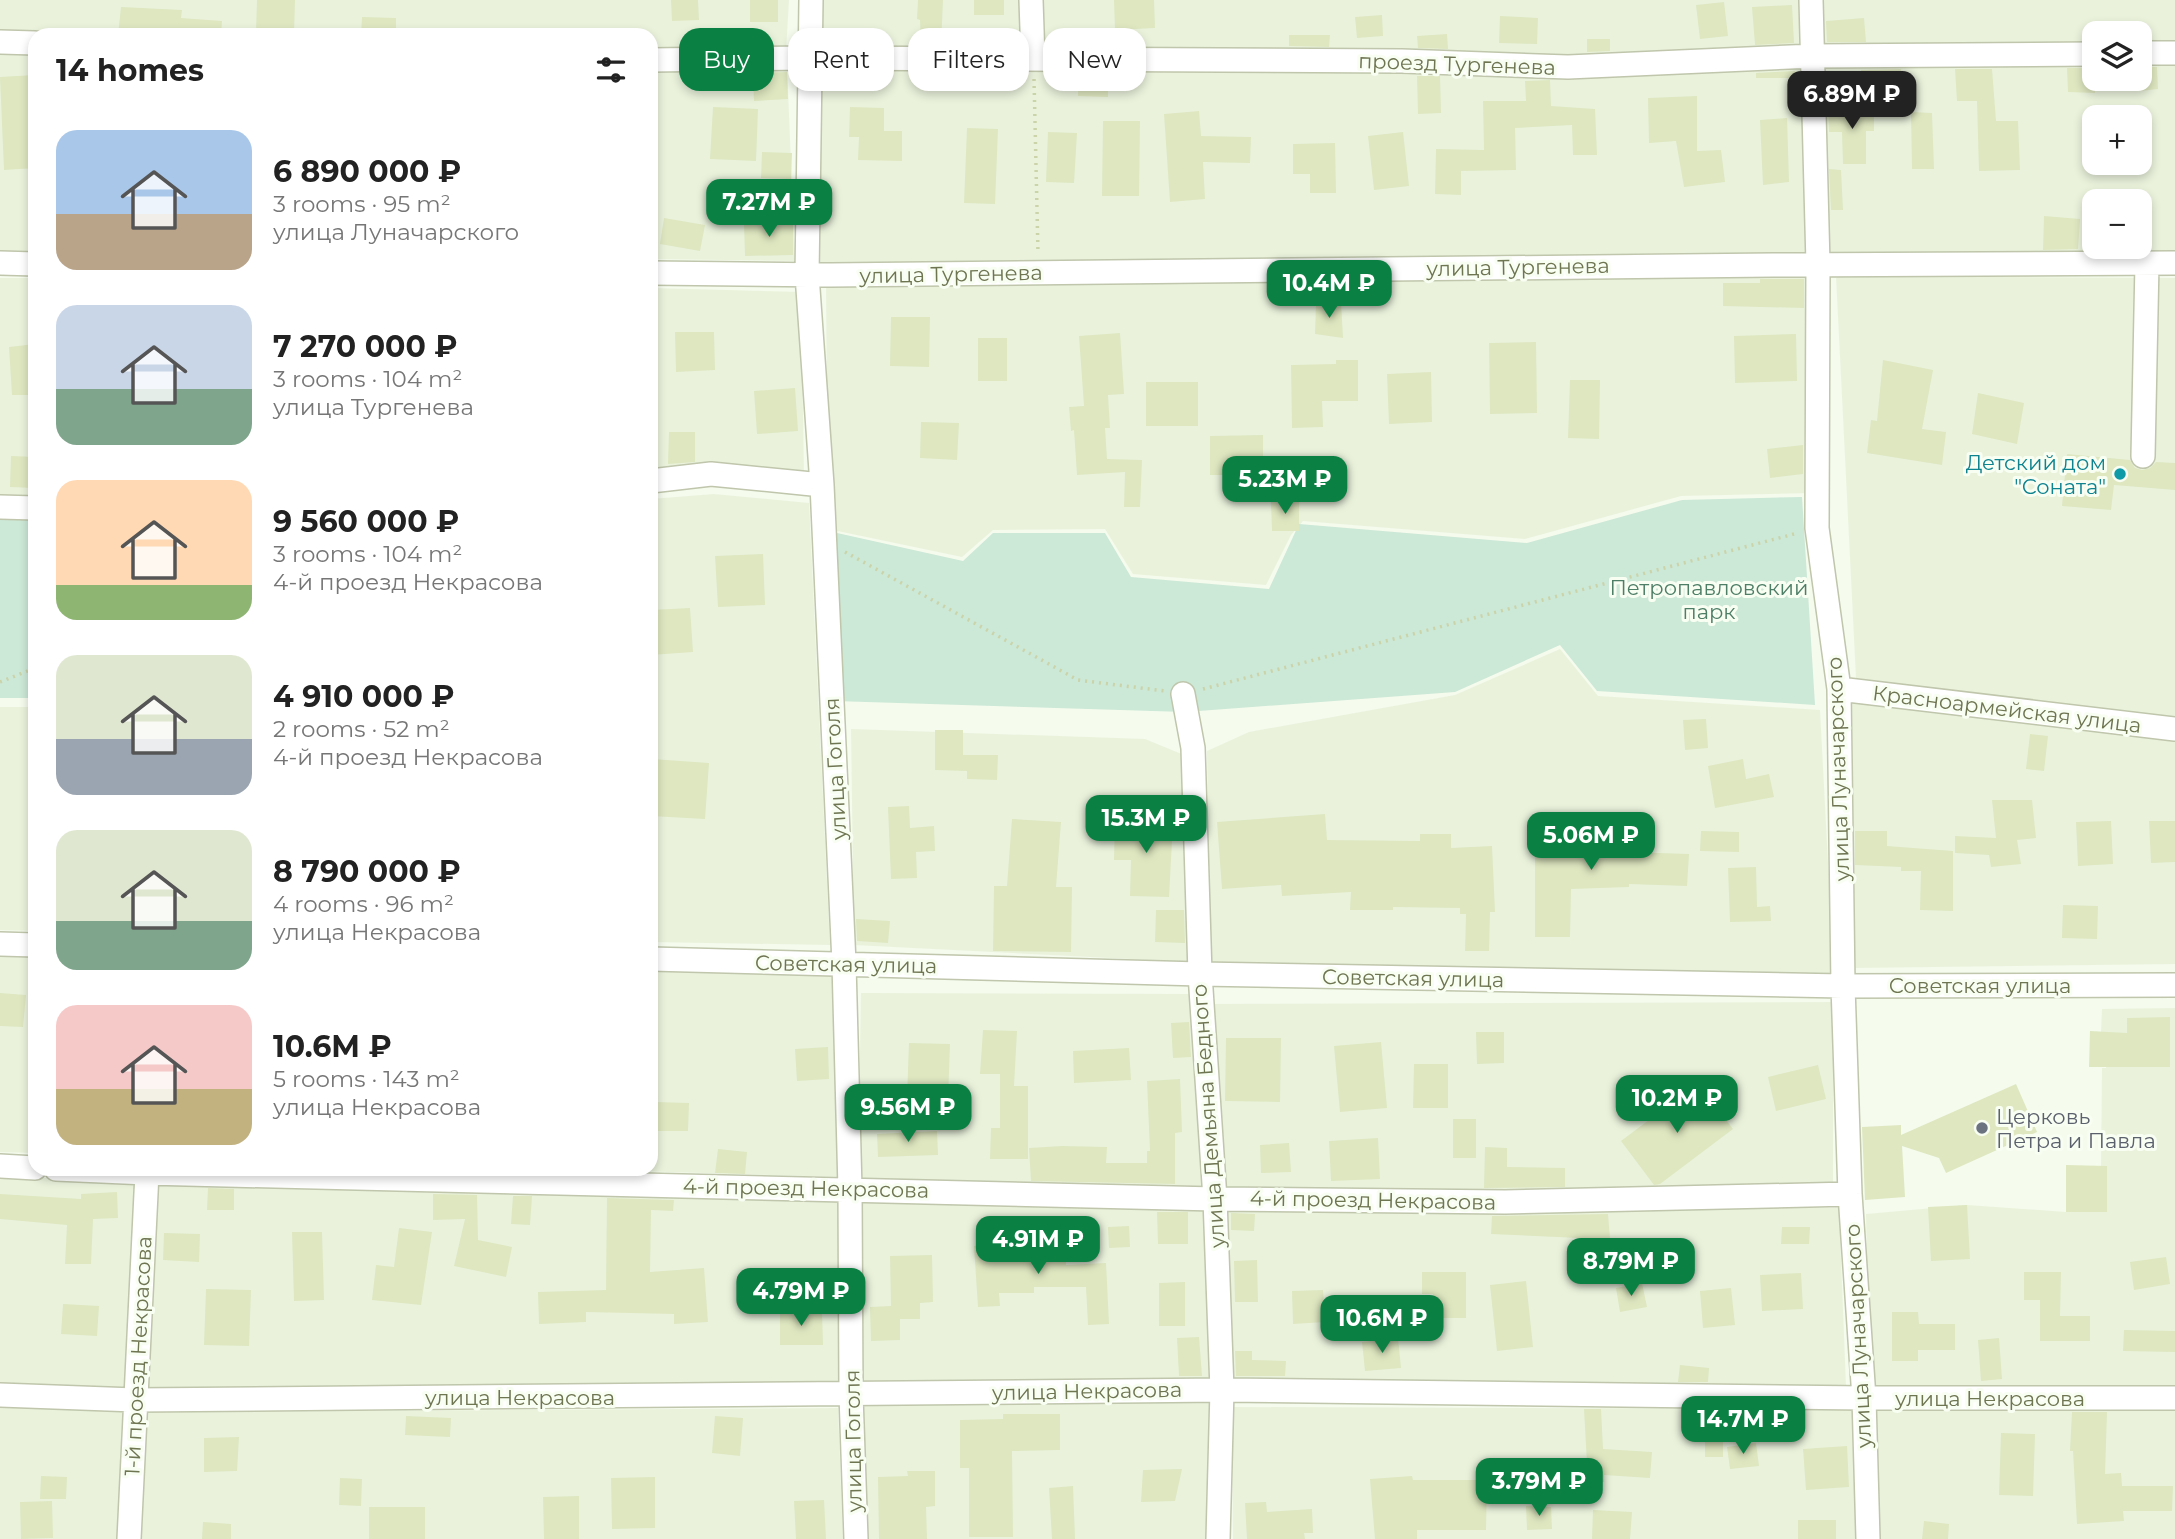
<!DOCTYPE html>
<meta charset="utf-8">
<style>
:root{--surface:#fff;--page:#f6f6f6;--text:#222;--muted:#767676;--accent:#0b8043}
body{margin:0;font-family:Montserrat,sans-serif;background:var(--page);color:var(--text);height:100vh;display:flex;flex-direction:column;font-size:26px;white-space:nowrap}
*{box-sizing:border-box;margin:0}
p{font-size:23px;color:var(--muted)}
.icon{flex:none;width:38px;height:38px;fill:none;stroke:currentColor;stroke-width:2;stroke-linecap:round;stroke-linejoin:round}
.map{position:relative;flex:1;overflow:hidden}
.side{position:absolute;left:28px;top:28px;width:630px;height:1148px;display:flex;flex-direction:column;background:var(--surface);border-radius:21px;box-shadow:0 4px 10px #0003}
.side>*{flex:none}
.hud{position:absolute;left:679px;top:28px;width:665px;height:63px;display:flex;gap:14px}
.fabs{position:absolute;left:2082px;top:21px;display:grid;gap:14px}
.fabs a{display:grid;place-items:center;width:70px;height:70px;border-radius:14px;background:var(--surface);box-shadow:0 4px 10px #0003;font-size:35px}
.price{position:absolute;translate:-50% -60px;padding:0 16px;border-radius:14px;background:var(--accent);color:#fff;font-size:23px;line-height:46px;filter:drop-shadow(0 2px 4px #0008)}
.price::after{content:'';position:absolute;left:50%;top:42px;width:21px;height:16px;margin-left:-10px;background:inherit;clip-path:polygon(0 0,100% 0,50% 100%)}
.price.current{background:#222;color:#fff}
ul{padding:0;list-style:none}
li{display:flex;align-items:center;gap:21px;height:175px;padding:0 28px}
li span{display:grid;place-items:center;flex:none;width:196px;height:140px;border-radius:21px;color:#555}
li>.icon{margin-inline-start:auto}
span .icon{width:84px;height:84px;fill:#fffc;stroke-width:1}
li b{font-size:30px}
h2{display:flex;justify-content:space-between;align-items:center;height:84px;padding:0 28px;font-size:30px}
.tag{padding:0 24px;border-radius:21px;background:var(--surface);box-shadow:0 4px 10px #0003;font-size:24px;line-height:63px}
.tag.current{background:var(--accent);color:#fff}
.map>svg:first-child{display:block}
.residential{fill:#eaf2dc;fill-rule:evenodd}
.green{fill:#cce8d7}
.building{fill:#dee7c0}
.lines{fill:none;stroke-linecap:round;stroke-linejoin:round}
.minor-casing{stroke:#bfc6ab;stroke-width:26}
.path{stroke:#cbd3a9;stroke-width:3.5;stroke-dasharray:2 5;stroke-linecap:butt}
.minor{stroke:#fff;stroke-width:23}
.culture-dot{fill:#0f9aa8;stroke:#f9fef3;stroke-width:2.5}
.worship-dot{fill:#6b7280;stroke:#f9fef3;stroke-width:2.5}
.labels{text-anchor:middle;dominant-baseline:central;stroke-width:6;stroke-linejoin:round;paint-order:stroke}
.street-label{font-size:21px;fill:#6e7551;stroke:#f9fef3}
.culture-label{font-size:21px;fill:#0d838f;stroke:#f9fef3;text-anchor:end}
.park-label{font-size:21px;fill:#4d7e66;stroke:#f9fef3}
.worship-label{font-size:21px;fill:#5b616d;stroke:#f9fef3;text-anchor:start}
</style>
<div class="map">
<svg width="2175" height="1539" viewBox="0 0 2175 1539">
<rect width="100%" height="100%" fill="#f5fbed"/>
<path class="residential" d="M0,0H789L786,51L651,54V35H35L0,37Z
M816,0H1805L1807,49L1569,61L814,53Z
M1820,0H2175V255L1826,257ZM2095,33H2140V79H2095ZM2095,117H2140V163H2095ZM2095,201H2140V247H2095Z
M0,53L35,54V251H0Z
M812,60H1811L1816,261L810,273Z
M787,66L795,261L651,259V69Z
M1813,269V493L1681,496L1525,539L1303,521L1291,535L1266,585L1133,574L1105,529L993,530L962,557L828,529L826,282Z
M1836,276L2175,278V721L1856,678Z
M0,278H35V499L0,498Z
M651,288L801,292L804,477L651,471Z
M714,494L809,503L830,945L651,942V499Z
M1560,649L1598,696L1820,710L1834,978L1211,967L1207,751L1249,732L1455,695Z
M1852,699L2175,739V964L1855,968Z
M0,707H35V931L0,930Z
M851,729L1145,739L1184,755L1190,962L854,945Z
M0,953L35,954V1153L0,1152Z
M651,969L838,973L840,1177L563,1169H651Z
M861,993L1190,994L1204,1193L858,1180Z
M1833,1002V1189L1225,1195L1211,1004Z
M2175,1008V1392H1870L1866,1214L1967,1205L2066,1212L2107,1211V1166H2101L2102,1068H2106L2107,1032H2101L2102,1009Z
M0,1176L138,1182L128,1389L0,1386Z
M157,1183L840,1200L842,1387L145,1391Z
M858,1197L1212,1202L1218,1386L858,1388Z
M1506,1205L1839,1208L1846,1387L1229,1382L1223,1206Z
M1218,1393L1214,1539H860L855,1398Z
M0,1399L130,1405L125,1539H0Z
M2175,1403V1539H1880L1876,1407Z
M1232,1407L1857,1409L1858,1539H1233Z
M838,1408L843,1539H141L146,1412Z"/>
<path class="green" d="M1802,497L1815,705L1597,691L1560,645L1455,692L1185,712L835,701L828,531L963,561L993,533H1105L1131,577L1269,589L1299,524L1527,543L1682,500Z
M0,520H35V698H0Z"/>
<path class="building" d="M257,0H295L294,34L256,33Z
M671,0H698L699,20L672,21Z
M750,0H778V22H750Z
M918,0H943L941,45H921L920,20L917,19Z
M974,0H1004V15H974Z
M1114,0H1154L1155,28L1115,30Z
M1724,2L1728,36L1700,39L1696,5Z
M1792,5L1794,43L1755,45L1752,7Z
M121,7L182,10L181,18L222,21L221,35H118Z
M1382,15L1383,36L1357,38L1355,17Z
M1500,16L1538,18L1537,44L1499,43Z
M362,17L396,18V35H361Z
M1864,18L1866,42H1827L1826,21Z
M1447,34L1448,49L1418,48L1417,36Z
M1289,35H1330L1329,47L1289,46Z
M1587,39H1610V51L1587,52Z
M2140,67H2157L2158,89L2140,91Z
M2067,68H2095V93L2068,92Z
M1901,69L1903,97L1863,98L1861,70Z
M1955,69H1992L1996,121H2018L2020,170L1979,171L1977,101H1957Z
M1795,71V78H1756V73Z
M787,72L788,99L754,101L753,73Z
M1079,73L1108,74V97L1078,96Z
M35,75V168L4,170L0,77Z
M1417,76H1440L1441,113L1418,114Z
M1550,80L1551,106L1595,109L1597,155H1573L1572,125L1515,128L1516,170L1461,171V195L1435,194L1436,149L1484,150L1483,101H1526L1525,81Z
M1697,96V151L1721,150L1725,182L1684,187L1676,141L1649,143L1648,98Z
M713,107L758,109L756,161L710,159Z
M850,107L884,108V131H902V161L858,160L859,137H849Z
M1828,107L1874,108V131H1866V164H1843L1842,132H1829Z
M1199,111L1201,136L1251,137L1250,163L1203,162L1205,199L1170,202L1164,114Z
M1911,112L1932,113L1934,169H1912Z
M1787,118L1789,182L1763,185L1760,120Z
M1103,121H1140L1139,196H1102Z
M967,128L998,129L995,204L964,203Z
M1048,132L1077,133L1074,183L1046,182Z
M1403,132L1409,186L1374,190L1368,136Z
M1335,143L1336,193H1310V174H1293V144Z
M762,152L792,153L791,179L761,178Z
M1829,169L1841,170L1843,210H1831Z
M2044,216L2080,219L2078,249L2043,250Z
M664,218L705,225L700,251L660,244Z
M793,222V255L745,256L744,223Z
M1760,279H1804V308L1723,306V283H1760Z
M1341,302L1343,338L1315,334L1316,305Z
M891,317H930L929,367L890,366Z
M675,332H714L715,370L676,372Z
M1120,333L1124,394L1108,395L1110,428H1105L1107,459L1142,460L1140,507H1124L1125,472L1077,475L1074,430L1071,431L1069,407L1084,406L1079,336Z
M1796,334L1797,381L1735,383L1734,336Z
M978,338H1007V381H978Z
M1536,342L1537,413L1490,414L1489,343Z
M35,344V395H12L9,347Z
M1336,360H1358V401H1322L1323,427L1292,428L1291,365L1336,364Z
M1883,360L1933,370L1922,429L1946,432L1942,465L1867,453L1871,420L1877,421Z
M1431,372L1432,422L1389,424L1387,374Z
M1570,380H1600L1599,439L1568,438Z
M1146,382H1198V426H1146Z
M795,388L798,431L757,434L754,391Z
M1978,393L2024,403L2017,444L1972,434Z
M921,422L959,423L957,460L920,458Z
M669,432H695V462L668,464Z
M1263,435V475H1210V436Z
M1803,445V474L1770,478L1767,449Z
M2067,454L2130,460L2135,468L2142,470L2150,468L2156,462L2175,463V490L2114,485L2111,510L2062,506Z
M11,456L35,457V488L10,487Z
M1271,502H1299V531H1272Z
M763,554L765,605L718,607L715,556Z
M690,608L693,652L651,655V610Z
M1706,719L1708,748L1685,750L1683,720Z
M935,730H963V755H998L997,780L967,779V771L935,770Z
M2030,734L2048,736L2044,771L2026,769Z
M652,759L709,763L705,819L651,816Z
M1743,759L1746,779L1769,774L1774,797L1715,808L1708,766Z
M1992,800H2032L2036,838L2017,840L2021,864L1991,867L1989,855L1955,853V836L1996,838Z
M909,806L910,828L934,826L935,851L916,852L917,878L891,879L888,807Z
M1325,814L1327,840L1420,841V834H1451V848L1492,846L1495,912H1490L1489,951H1465L1466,914H1460V908L1393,907V910H1350L1351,892L1282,896L1281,885L1222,889L1217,822Z
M1584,818L1585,843L1628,841V852L1689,854L1687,886L1629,884V887L1571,889L1570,937H1535V841L1551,840L1550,819Z
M1012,819L1061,822L1056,887H1072L1071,952L993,951L994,886H1007Z
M1115,821L1173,822L1169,897L1130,896L1131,860H1114Z
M2111,821L2113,864L2078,866L2076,822Z
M2149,821H2175V862L2151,863Z
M1701,831L1739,832V852L1700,851Z
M1855,831H1887V846L1953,851V911L1920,910L1921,871H1901V867L1855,865Z
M1756,867L1757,907L1770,906L1771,921L1730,922L1728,868Z
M2063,905L2098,906L2097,939L2062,938Z
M1156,910H1184L1185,943L1155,942Z
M856,919L890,921L888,943L857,941Z
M0,993L26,995L23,1027L0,1026Z
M2170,1017V1067H2089L2090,1031L2127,1033V1018Z
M1189,1022L1191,1057L1173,1058L1171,1023Z
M983,1030L1017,1031L1014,1086H1028V1159H990L991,1128H1000V1074H980Z
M1476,1032H1504V1063L1477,1064Z
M1226,1038H1281L1280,1102L1225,1101Z
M1381,1042L1387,1108L1340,1112L1334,1046Z
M909,1043L950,1044L948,1099L907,1098Z
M828,1047L829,1079L797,1081L795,1049Z
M1129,1048L1131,1080L1074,1083L1073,1051Z
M1414,1064H1448V1108H1413Z
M1818,1065L1826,1099L1776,1111L1768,1077Z
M1180,1079L1182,1132L1175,1133V1184L1031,1181L1029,1148L1062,1146L1107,1147L1106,1163H1147V1151H1150L1147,1081Z
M1698,1083L1733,1129L1660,1184L1654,1185L1621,1141Z
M2016,1084L2037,1132L1946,1173L1939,1158L1902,1146L1905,1197L1865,1200L1862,1127L1901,1125V1135Z
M655,1102L689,1103L688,1131H654Z
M1453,1119H1476V1158H1453Z
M937,1131L938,1155L878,1157L877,1134Z
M1378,1138L1380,1179L1331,1181L1329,1141Z
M1289,1143L1291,1172L1261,1173L1260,1145Z
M1485,1147L1507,1148V1167L1565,1168V1187L1484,1188Z
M718,1149L747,1152L745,1174L715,1173Z
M2066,1165L2107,1166V1212H2066Z
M208,1188L234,1189V1210H207Z
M117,1192L118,1218L93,1219L91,1264H65L67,1225L0,1219V1194L81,1199V1194Z
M433,1194L477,1195L478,1240L512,1247L506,1277L454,1266L465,1219L433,1220Z
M513,1196H532L530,1225L511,1224Z
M607,1198L674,1200L673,1211L651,1210L650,1272L704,1268L708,1322L674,1324V1314L586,1312V1322L539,1324L538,1292L606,1290Z
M1967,1205L1970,1259L1931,1261L1928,1207Z
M1157,1212H1188V1244H1158Z
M1231,1213L1255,1214L1254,1231L1231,1230Z
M1608,1214L1610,1239L1579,1241V1238L1491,1234L1492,1216Z
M1129,1226L1130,1247L1109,1248L1108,1227Z
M1782,1227H1810L1809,1244H1781Z
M399,1228L432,1232L421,1305L372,1300L376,1265L394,1267Z
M292,1232H322L324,1300L294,1301Z
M164,1233L200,1234L199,1262L163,1260Z
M996,1244L1033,1245V1252L1066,1251V1265L1106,1263L1109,1324L1088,1325L1086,1287H1034V1293H999L1000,1306L978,1307L974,1246Z
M932,1255L933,1302L920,1303V1319H900V1340L871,1341L870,1307L891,1306L890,1256Z
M2166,1257L2170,1284L2134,1290L2130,1262Z
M1257,1260L1258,1302H1235L1234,1261Z
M1422,1272H1466V1318H1432L1433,1294H1422Z
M2024,1272H2061L2060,1316H2090V1341H2040V1300H2024Z
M1801,1273L1803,1309L1762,1311L1760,1275Z
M1526,1281L1533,1347L1497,1351L1490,1285Z
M1185,1282V1326H1159V1283Z
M1642,1283L1647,1307L1620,1312L1616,1288Z
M1731,1288L1735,1325L1703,1328L1700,1291Z
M206,1289L251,1290L249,1346L204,1345Z
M1323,1290L1325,1322L1293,1324L1292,1291Z
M63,1304L99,1306L97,1336L61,1334Z
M780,1311H822L823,1345H780Z
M1892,1312H1918L1919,1324H1955V1350H1918V1361H1892Z
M2124,1330L2175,1331V1352L2123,1351Z
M1199,1337L1202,1376H1179L1177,1338Z
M1398,1338L1401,1368L1365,1371L1362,1342Z
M1999,1338L2002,1379L1981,1381L1978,1340Z
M1235,1351H1252V1360L1286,1361L1285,1376H1236Z
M1680,1365L1709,1368L1708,1382H1678Z
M1584,1409H1601L1603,1449L1652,1452L1650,1478L1604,1475V1482H1588Z
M2072,1412H2107L2105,1474L2121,1473L2122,1486H2173L2172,1511H2123L2124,1521L2077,1524L2073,1451H2070Z
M1003,1414H1060V1450L1012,1451L1013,1537H969V1468H960V1420L1003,1419Z
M406,1416L451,1418L450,1437L405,1435Z
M715,1416L743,1418L740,1456L712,1453Z
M1705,1423H1723V1457H1705Z
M2001,1433L2035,1434L2033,1496L1999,1495Z
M239,1437L237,1471L204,1472V1438Z
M1756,1443L1759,1466L1730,1469L1727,1447Z
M1847,1446L1849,1487L1806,1490L1803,1449Z
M1550,1468V1484L1525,1485V1469Z
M1182,1469L1175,1501L1141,1502L1143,1470Z
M907,1471H935V1506L926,1507L927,1539H879L878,1477L908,1476Z
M41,1476L67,1477L66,1499H40Z
M1412,1476L1413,1480H1487L1486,1530H1417V1539H1375L1370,1479Z
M655,1477V1528L612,1529L611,1478Z
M340,1478L362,1479L361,1506L339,1505Z
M1073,1486L1075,1539H1052L1049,1488Z
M579,1496V1539H544L543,1497Z
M824,1500L826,1539H796L794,1501Z
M52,1501L53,1538L21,1539L20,1502Z
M1266,1502L1267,1512L1312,1509L1313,1533H1304L1305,1539H1247L1245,1503Z
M1526,1506L1551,1507L1552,1529L1527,1530Z
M369,1507H425V1539H369Z
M1593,1510L1632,1512L1630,1539H1592Z
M1798,1520H1836V1539H1798Z
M1924,1521L1949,1524L1948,1539H1922Z
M203,1522L231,1524V1539H202Z"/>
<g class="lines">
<defs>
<path id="minor" d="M811,0L807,275L822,485L844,963L850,1189L851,1395L856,1539
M1031,0L1033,59
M1811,0L1818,264L1817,528L1839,689L1843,986L1850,1194L1864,1398L1868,1539
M0,42L35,43
M2140,53H2175
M651,60L809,58L1402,61L1568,67L1814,56L2095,54
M0,263L35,264
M651,273L831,275L1773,265L2175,263
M2143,456L2147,263
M651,481L711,474L822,485
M0,507L35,508
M1839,689L2175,729
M1183,694L1193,748L1200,974L1215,1199L1222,1390L1218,1539
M0,944L35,945
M651,959L1200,974L1843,986L2175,985
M0,1166L35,1168
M56,1169L147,1173L1215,1199L1505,1202L1850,1194
M0,1395L135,1400L1222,1390L1864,1398H2175
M129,1539L147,1173"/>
</defs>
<use href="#minor" class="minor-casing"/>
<path class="path" d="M1034,79L1038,253
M845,552L1078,680L1165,691
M0,682L35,668
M1203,689L1798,533"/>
<use href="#minor" class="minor"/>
</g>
<circle class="culture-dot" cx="2120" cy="474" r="7"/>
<circle class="worship-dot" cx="1982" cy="1128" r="7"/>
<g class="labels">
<g class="street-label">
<text transform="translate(1457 64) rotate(2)">проезд Тургенева</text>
<text transform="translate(1518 267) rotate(-1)">улица Тургенева</text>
<text transform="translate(951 274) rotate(-1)">улица Тургенева</text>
<text transform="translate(2007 709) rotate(7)">Красноармейская улица</text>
<text transform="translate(835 769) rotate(-93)">улица Гоголя</text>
<text transform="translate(1838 769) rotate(-92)">улица Луначарского</text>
<text transform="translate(846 964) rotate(1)">Советская улица</text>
<text transform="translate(1413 978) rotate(1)">Советская улица</text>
<text x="1980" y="985">Советская улица</text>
<text transform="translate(1208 1116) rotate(-94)">улица Демьяна Бедного</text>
<text transform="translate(806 1188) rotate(1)">4-й проезд Некрасова</text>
<text transform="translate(1373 1200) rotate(1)">4-й проезд Некрасова</text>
<text transform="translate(1858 1336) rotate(-93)">улица Луначарского</text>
<text transform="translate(138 1356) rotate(-87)">1-й проезд Некрасова</text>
<text transform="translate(1087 1391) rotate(-1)">улица Некрасова</text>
<text x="520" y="1397">улица Некрасова</text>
<text x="1990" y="1398">улица Некрасова</text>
<text transform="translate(853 1441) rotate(-91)">улица Гоголя</text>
</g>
<g class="culture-label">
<text x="2106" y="462">Детский дом<tspan x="2106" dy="24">"Соната"</tspan></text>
</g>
<g class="park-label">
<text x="1709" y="587">Петропавловский<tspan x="1709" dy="24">парк</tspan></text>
</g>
<g class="worship-label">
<text x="1996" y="1116">Церковь<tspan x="1996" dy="24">Петра и Павла</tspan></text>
</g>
</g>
</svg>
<div class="fabs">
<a><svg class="icon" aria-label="layers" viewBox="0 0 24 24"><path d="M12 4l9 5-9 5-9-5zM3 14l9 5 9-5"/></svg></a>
<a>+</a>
<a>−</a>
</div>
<b class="price current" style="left:1852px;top:131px">6.89M ₽</b>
<b class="price" style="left:769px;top:239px">7.27M ₽</b>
<b class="price" style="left:1329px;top:320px">10.4M ₽</b>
<b class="price" style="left:1285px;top:516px">5.23M ₽</b>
<b class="price" style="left:1146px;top:855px">15.3M ₽</b>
<b class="price" style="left:1591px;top:872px">5.06M ₽</b>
<b class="price" style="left:1677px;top:1135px">10.2M ₽</b>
<b class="price" style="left:908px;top:1144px">9.56M ₽</b>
<b class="price" style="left:1038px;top:1276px">4.91M ₽</b>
<b class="price" style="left:1631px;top:1298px">8.79M ₽</b>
<b class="price" style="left:801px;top:1328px">4.79M ₽</b>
<b class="price" style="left:1382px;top:1355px">10.6M ₽</b>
<b class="price" style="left:1743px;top:1456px">14.7M ₽</b>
<b class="price" style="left:1539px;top:1518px">3.79M ₽</b>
<div class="hud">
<a class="tag current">Buy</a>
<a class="tag">Rent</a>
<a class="tag">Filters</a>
<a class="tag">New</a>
</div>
<section class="side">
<h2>14 homes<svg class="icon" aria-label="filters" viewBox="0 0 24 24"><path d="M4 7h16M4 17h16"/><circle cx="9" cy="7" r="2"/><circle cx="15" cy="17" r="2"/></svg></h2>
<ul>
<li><span style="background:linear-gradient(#a9c7e8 60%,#b9a48a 0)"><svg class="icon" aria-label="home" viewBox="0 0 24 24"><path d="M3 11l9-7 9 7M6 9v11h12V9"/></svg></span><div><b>6 890 000 ₽</b><p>3 rooms · 95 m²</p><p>улица Луначарского</p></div></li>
<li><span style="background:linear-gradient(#c9d6e8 60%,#7fa58c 0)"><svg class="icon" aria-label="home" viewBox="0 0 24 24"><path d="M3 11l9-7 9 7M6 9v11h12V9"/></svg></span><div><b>7 270 000 ₽</b><p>3 rooms · 104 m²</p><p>улица Тургенева</p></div></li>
<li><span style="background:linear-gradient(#ffd9b3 75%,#8fb573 0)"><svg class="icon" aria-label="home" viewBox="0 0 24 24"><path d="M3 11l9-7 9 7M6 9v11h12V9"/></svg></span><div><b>9 560 000 ₽</b><p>3 rooms · 104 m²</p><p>4-й проезд Некрасова</p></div></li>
<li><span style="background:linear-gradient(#dfe7d0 60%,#9aa5b1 0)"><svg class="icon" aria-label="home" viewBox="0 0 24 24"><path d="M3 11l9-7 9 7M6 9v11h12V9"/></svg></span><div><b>4 910 000 ₽</b><p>2 rooms · 52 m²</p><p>4-й проезд Некрасова</p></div></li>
<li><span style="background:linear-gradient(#dfe7d0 65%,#7fa58c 0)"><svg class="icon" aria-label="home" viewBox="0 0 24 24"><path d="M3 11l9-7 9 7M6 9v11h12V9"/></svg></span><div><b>8 790 000 ₽</b><p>4 rooms · 96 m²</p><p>улица Некрасова</p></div></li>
<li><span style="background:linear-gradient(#f6c9c9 60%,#c2b280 0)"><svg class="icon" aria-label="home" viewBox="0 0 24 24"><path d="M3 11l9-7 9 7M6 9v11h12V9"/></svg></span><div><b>10.6M ₽</b><p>5 rooms · 143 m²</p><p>улица Некрасова</p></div></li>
</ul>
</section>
</div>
